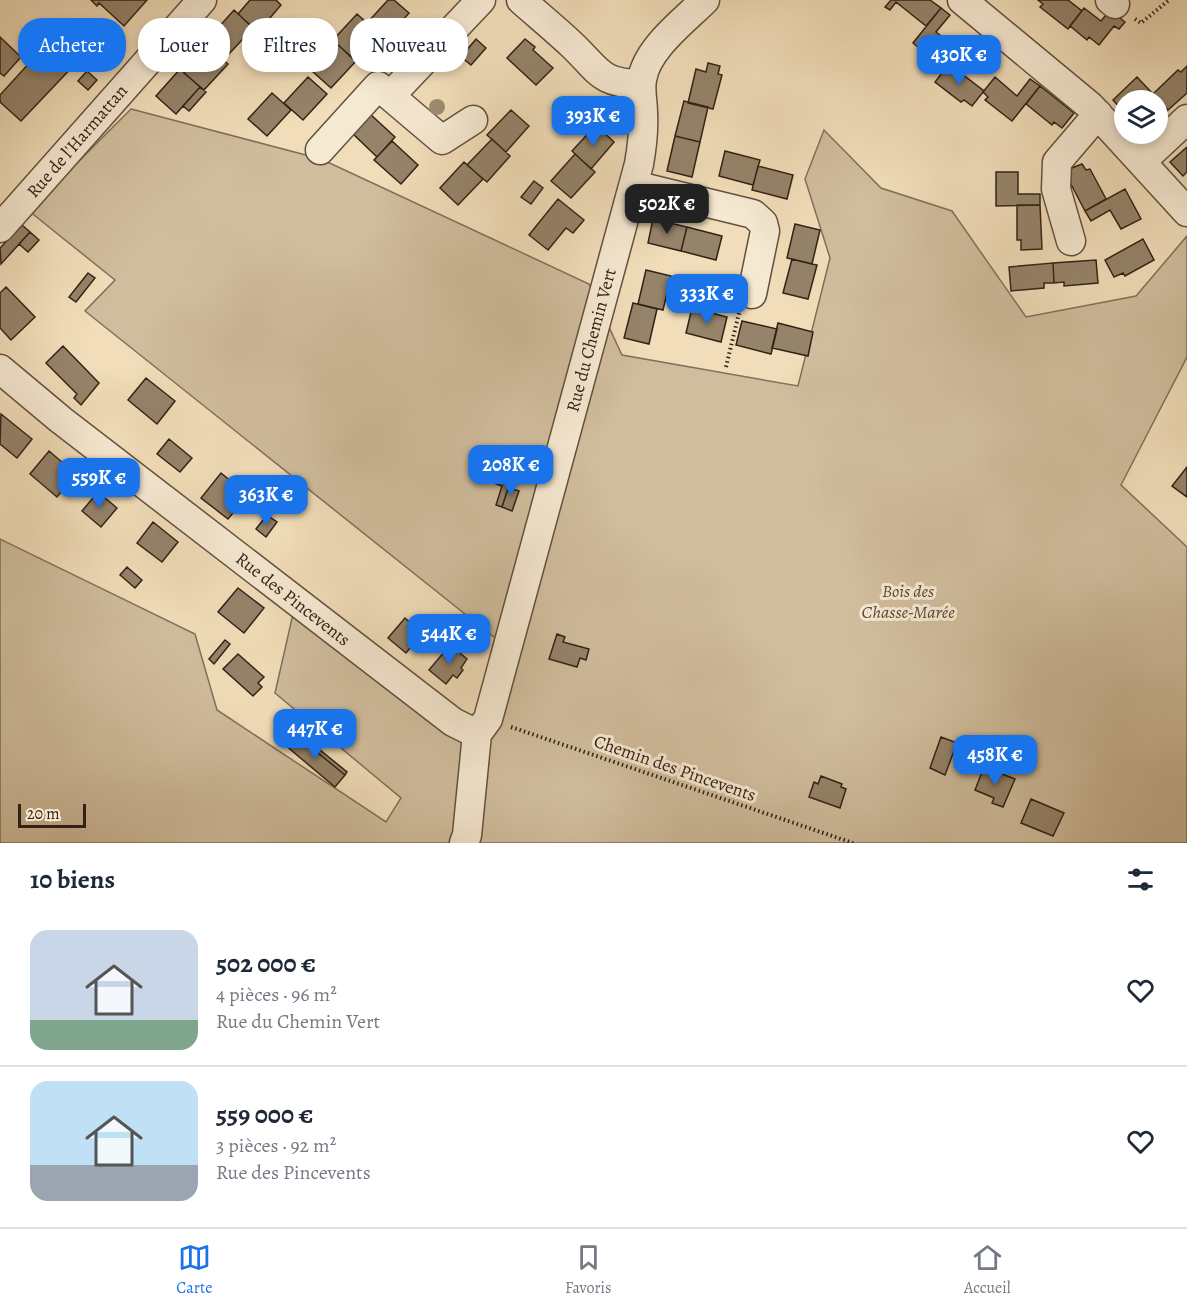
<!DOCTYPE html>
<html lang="fr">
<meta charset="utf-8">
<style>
:root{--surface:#fff;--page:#f2f2f3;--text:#1f2937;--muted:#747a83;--line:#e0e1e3;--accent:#1a73e8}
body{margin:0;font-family:Alegreya,serif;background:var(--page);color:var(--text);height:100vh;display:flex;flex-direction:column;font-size:22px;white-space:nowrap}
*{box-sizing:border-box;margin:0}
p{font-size:20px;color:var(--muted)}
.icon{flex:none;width:33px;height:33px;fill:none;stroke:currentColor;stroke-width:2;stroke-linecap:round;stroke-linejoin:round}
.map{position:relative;height:843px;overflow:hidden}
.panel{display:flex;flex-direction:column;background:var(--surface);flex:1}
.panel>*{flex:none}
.guide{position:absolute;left:18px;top:18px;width:600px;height:54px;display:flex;gap:12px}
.fabs{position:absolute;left:1114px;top:90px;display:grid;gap:12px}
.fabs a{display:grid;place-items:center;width:54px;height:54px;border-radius:50%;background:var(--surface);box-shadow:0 3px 9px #0003;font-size:30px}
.scale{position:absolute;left:18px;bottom:15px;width:68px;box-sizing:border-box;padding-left:6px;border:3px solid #312215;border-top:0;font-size:16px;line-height:21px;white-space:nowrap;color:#312215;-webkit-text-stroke:4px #f6e9d2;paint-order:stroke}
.price{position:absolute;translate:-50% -51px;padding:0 14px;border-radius:12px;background:var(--accent);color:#fff;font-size:20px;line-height:39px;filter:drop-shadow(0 2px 3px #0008)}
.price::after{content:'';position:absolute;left:50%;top:36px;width:18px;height:14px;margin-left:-9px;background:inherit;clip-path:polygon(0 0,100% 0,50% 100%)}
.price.active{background:#222;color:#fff}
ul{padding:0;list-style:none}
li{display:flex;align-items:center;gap:18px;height:150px;padding:0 30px}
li+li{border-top:2px solid var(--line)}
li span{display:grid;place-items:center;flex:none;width:168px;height:120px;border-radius:18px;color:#555}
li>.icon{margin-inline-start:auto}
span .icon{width:72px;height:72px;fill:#fffc;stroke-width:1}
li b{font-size:26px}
h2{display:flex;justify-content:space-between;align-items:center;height:72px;padding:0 30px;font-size:26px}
.pill{padding:0 21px;border-radius:24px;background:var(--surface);box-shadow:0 3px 9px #0003;font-size:21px;line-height:54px}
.pill.active{background:var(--accent);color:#fff}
.dock{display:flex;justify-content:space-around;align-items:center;height:84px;border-top:2px solid var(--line);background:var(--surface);font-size:16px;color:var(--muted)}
.dock a{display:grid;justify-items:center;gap:3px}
.dock .active{color:var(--accent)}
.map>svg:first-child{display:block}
.green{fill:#d0bd9d;stroke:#807059;stroke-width:1.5}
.building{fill:#95836a;stroke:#312215;stroke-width:1.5}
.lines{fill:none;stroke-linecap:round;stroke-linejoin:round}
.minor-casing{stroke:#61513e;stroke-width:31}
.path{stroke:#312215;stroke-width:4;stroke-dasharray:1.5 3;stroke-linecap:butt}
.minor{stroke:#f6e9d2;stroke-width:28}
.tree{fill:#9d8c72}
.labels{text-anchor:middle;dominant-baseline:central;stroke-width:6;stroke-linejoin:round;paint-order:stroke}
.street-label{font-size:18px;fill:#312215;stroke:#f6e9d2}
.park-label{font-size:18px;font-style:italic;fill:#594937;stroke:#f6e9d2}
</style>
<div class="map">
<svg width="1187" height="843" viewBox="0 0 1187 843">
<rect width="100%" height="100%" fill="#f1ddb9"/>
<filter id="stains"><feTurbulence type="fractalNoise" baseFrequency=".00333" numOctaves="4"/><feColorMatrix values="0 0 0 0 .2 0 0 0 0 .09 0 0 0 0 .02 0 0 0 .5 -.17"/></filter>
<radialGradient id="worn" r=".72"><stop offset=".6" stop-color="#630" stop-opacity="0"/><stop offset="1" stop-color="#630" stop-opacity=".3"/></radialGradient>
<path class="green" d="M131,109L321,159L589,284L622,355L798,386L830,258L805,179L824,130L881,188L952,211L1026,317L1136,296L1187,236V357L1121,485L1187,547V843H0V539L195,634L217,710L386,822L401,798L275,693L293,614L476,728L495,638L85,311L115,280L29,211Z"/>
<path class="building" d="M91,0H147L124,26L99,3L97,6Z
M250,0H276L281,5L258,32L238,14Z
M388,0H394L409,13L385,40L367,23Z
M891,0H930L941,8L926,26L896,2L890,10L885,7Z
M1038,0H1068L1082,11L1068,29L1040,7L1043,4Z
M941,8L950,15L936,32L954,46L939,65L913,43Z
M1084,8L1101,21L1110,10L1125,22L1119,29L1114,26L1099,45L1089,37L1087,40L1070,26Z
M234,10L253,28L229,54L210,37Z
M357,14L376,31L352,58L333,40Z
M0,37L21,57L4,76L0,73Z
M52,38L77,62L21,121L0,102V95Z
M476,39L486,48L471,65L461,57Z
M525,39L535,47L533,50L553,68L536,85L507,58Z
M337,44L356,61L331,88L312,71Z
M208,47L228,64L204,90L184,73Z
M708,63L720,66L718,74L722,75L713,109L688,103L696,69L706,72Z
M949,64L984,91L972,106L964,100L961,102L935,82Z
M1187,66V93L1168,110L1153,94L1178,70L1181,72Z
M180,69L200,87L176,114L156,96Z
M87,71L97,80L88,90L78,81Z
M308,77L327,94L303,120L284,103Z
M995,77L1017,96L1030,79L1040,86L1012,121L985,100L988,97L983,92Z
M1137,77L1168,110L1160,118L1158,116V100H1125V113L1113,100Z
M1040,86L1074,113L1062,128L1054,122L1052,125L1026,104Z
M200,87L206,92L189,111L183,106Z
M272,93L291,110L267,136L248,119Z
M684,101L708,107L700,142L675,136Z
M511,110L529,126L506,152L487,135Z
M370,114L395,137L377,157L352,133Z
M596,125L614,142L591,169L572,151Z
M675,136L700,142L692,177L667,171Z
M492,139L510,156L487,182L467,165Z
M392,141L418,165L401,184L374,160Z
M1187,147V172L1183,176L1170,162Z
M725,151L760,160L753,185L719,176Z
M575,154L595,172L571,198L551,181Z
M464,162L483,179L458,205L440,188Z
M1082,164L1086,170L1090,169L1106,199L1085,211L1064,171Z
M758,166L793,175L787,199L752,190Z
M996,172H1018V194H1040V205L996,206Z
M534,181L543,188L531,204L521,197Z
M1125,189L1141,219L1121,229L1110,210L1091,221L1085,211Z
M558,199L584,220L573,233L566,228L548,250L529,235Z
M1017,205H1040L1042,249L1021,250V240H1017Z
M653,219L687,227L681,251L648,243Z
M795,224L820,230L812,264L787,258Z
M22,225L30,232L1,264L0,248Z
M687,227L722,236L716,260L681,251Z
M30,232L39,240L28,252L19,244Z
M1143,239L1154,260L1125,276L1123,273L1114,277L1105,260Z
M792,259L817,265L808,299L783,293Z
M1096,260L1098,283L1064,286V282L1054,283L1053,263Z
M1053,263L1054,283H1044V288L1011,291L1009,267Z
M646,270L671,276L663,310L638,304Z
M88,273L95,278L76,302L69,297Z
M6,287L35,317L11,340L0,328V293Z
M633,303L657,309L649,344L624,338Z
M692,308L727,317L721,342L686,333Z
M742,321L777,329L771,354L736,345Z
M778,323L813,332L808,356L772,348Z
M63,346L99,383L81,405L74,398L77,394L46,363Z
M146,378L175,401L157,424L128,400Z
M1,414L32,439L17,458L0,444Z
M169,439L192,458L180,472L157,454Z
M49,451L76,474L57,497L30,474Z
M1187,467V497L1172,486Z
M498,472L512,476L502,507L496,505L502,486L494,483Z
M221,473L248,495L228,519L201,498Z
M512,476L516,478L512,489L519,491L512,511L502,507Z
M98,492L117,508L101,527L82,511Z
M267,515L277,522L266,537L256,529Z
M153,522L178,542L162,562L137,543Z
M127,567L142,580L135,588L120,575Z
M238,588L264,608L244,633L218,612Z
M405,618L414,626L410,630L413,633L416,630L422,634L406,653L388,638Z
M557,634L565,637L563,642L589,649L586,660L580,658L577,667L549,659Z
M225,640L230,644L214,664L209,659Z
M450,645L467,659L461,668L463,670L457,678L453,675L446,684L429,670Z
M238,654L264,677L258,683L262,687L253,696L223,669Z
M297,731L347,772L345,775L295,734Z
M295,734L345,775L335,787L285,745Z
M941,737L957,743L945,775L930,768Z
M1003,741L1033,753L1027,766L1003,756L1006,750L1001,747Z
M984,767L1015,779L1003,807L992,803L994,798L975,790Z
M821,776L842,784L841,787L846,789L840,808L809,797L814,782L818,784Z
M1031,799L1064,813L1053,836L1021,823Z"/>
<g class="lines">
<defs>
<path id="minor" d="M521,0C538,15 555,29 571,44C598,69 599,84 641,84
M962,0L1090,106L1187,212
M1110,0L1115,4
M390,96L442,140L473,120
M320,150L378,86L390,96L481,0
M1141,162L1187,119
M634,185L753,214L763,223L765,231L752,294
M0,228L202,0
M1071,241L1056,189L1057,162L1098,114
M0,369L61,420L453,722L477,734
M464,843L467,835L477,734L488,719L639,164C642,147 644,130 643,113C643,101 640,91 642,80C646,49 684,21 705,0"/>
</defs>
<use href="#minor" class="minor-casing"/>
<path class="path" d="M1135,19L1141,23L1169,0
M726,367L739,313
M511,727L853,843"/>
<use href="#minor" class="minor"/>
</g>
<circle class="tree" cx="437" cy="107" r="8"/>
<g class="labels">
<g class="street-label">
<text transform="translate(77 141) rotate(-49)">Rue de l'Harmattan</text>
<text transform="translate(591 340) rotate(-75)">Rue du Chemin Vert</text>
<text transform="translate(293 599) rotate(38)">Rue des Pincevents</text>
<text transform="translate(675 768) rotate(19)">Chemin des Pincevents</text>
</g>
<g class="park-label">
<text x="908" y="591">Bois des<tspan x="908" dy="21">Chasse-Marée</tspan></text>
</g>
</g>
<rect width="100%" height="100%" filter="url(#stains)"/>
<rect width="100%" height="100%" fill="url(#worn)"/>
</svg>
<div class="fabs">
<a><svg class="icon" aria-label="layers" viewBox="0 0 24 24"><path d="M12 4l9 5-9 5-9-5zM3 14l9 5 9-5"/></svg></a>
</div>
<div class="scale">20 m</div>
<b class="price" style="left:959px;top:86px">430K €</b>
<b class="price" style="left:593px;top:147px">393K €</b>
<b class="price active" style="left:667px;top:235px">502K €</b>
<b class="price" style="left:707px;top:325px">333K €</b>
<b class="price" style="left:511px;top:496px">208K €</b>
<b class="price" style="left:99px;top:509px">559K €</b>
<b class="price" style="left:266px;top:526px">363K €</b>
<b class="price" style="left:449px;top:665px">544K €</b>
<b class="price" style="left:315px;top:760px">447K €</b>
<b class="price" style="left:995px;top:786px">458K €</b>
<div class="guide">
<a class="pill active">Acheter</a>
<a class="pill">Louer</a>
<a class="pill">Filtres</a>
<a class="pill">Nouveau</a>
</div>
</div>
<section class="panel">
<h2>10 biens<svg class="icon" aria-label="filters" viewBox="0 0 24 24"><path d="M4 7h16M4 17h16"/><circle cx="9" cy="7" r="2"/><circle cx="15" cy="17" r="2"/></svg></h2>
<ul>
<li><span style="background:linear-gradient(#c9d6e8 75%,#7fa58c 0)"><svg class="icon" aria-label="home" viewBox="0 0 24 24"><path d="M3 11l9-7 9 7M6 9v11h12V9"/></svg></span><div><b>502 000 €</b><p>4 pièces · 96 m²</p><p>Rue du Chemin Vert</p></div><svg class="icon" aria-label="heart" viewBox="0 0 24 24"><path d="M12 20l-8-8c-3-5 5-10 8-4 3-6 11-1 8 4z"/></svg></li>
<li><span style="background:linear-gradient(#bfe0f5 70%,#9aa5b1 0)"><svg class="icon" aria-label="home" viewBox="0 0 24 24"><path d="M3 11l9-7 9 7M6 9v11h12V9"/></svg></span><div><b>559 000 €</b><p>3 pièces · 92 m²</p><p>Rue des Pincevents</p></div><svg class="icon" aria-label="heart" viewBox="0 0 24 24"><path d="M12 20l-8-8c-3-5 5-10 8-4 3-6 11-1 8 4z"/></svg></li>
</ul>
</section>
<nav class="dock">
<a class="active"><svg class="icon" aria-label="map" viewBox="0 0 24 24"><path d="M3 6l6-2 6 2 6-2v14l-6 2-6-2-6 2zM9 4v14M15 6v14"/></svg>Carte</a>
<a><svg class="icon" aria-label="saved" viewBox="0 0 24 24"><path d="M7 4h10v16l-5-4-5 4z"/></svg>Favoris</a>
<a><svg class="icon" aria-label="home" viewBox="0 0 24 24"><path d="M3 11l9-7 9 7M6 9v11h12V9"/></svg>Accueil</a>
</nav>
